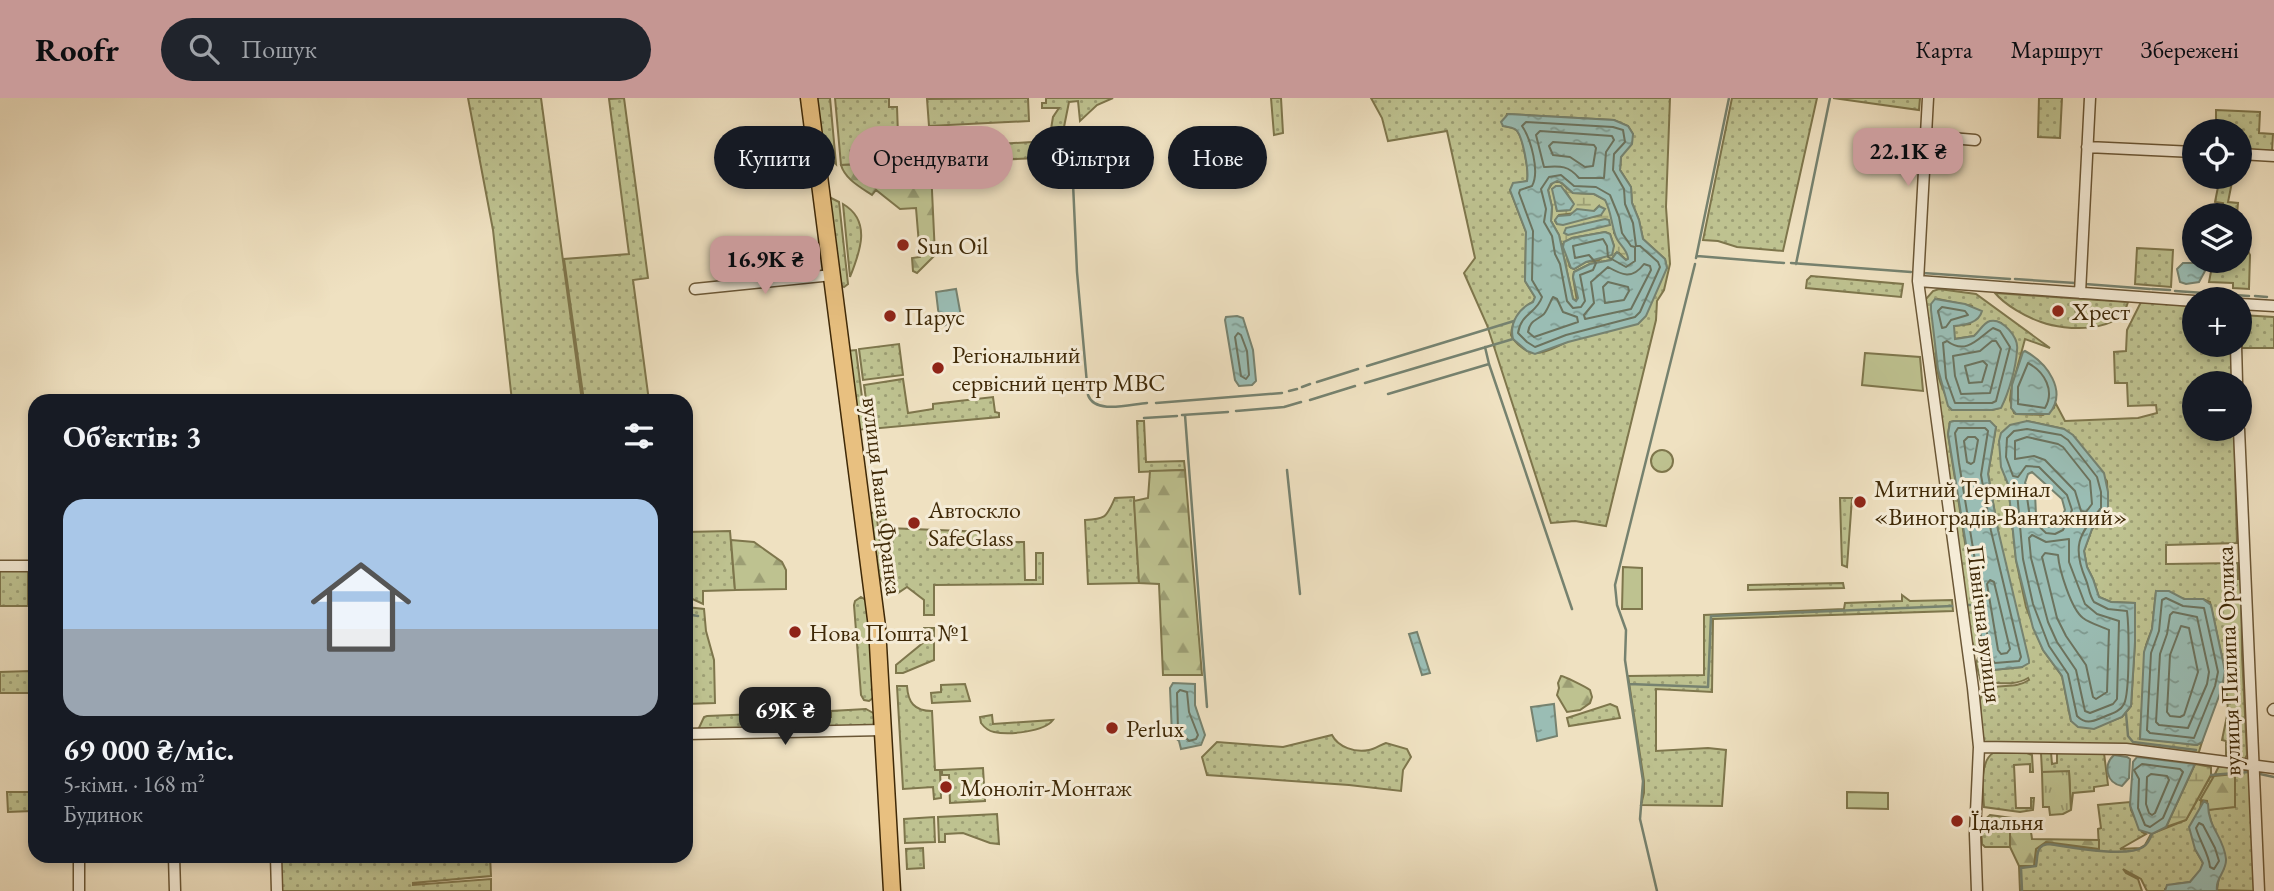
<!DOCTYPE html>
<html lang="uk">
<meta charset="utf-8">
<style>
:root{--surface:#171b24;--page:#20242c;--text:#f1f3f6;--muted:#9ea1a6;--accent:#c59692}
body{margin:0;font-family:"EB Garamond",serif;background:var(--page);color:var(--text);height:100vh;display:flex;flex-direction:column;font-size:26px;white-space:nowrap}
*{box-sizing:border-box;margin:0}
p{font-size:23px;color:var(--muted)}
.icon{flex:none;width:38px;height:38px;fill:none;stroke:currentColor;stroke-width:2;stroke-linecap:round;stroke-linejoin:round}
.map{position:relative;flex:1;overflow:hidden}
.side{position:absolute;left:28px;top:296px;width:665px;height:469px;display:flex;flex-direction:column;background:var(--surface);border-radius:21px;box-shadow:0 4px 10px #0003}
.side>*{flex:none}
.guide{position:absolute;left:714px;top:28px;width:665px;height:63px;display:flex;gap:14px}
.controls{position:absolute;left:2182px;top:21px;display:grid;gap:14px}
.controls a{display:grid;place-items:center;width:70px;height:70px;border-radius:50%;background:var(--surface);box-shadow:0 4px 10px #0003;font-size:35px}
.price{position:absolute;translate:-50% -60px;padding:0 16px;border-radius:14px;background:var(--accent);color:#111;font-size:23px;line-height:46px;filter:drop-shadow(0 2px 4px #0008)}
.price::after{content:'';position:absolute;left:50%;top:42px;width:21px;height:16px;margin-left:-10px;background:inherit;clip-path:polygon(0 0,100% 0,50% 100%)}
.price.active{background:#222;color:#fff}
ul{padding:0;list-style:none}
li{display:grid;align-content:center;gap:14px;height:371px;padding:0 35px}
li span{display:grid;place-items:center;height:217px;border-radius:21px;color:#555}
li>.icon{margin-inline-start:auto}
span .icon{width:126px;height:126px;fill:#fffc;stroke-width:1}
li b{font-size:30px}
h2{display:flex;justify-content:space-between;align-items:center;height:84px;padding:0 35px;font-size:30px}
.pill{padding:0 24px;border-radius:32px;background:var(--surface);box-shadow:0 4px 10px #0003;font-size:24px;line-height:63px}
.pill.active{background:var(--accent);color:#111}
header{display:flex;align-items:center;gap:42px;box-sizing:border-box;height:98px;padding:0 35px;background:var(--accent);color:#111}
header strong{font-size:33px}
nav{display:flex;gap:38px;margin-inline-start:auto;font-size:24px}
.search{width:490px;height:63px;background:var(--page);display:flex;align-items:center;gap:18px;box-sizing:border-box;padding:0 24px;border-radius:38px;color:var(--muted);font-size:26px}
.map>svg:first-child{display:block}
.grass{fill:url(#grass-dots);stroke:#7e764c;stroke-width:2;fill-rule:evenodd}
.forest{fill:url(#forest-firs);stroke:#7e764c;stroke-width:2}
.wetland{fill:url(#wetland-marsh);stroke:#7e764c;stroke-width:2;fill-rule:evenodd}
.park{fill:url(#park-tufts);stroke:#7e764c;stroke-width:2}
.pitch{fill:#bec290;stroke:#7e764c;stroke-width:2}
.water{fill:url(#water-ripples);stroke:#76826f;stroke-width:2;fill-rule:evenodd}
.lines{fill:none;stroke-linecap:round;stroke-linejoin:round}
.shore{stroke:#6c735e;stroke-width:2}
.stream{stroke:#76826f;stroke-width:2.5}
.minor-casing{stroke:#6b5736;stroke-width:13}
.primary-casing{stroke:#3f2907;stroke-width:19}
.minor{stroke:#f5ecd7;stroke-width:10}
.primary{stroke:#e8c080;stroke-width:16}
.poi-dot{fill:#8f2418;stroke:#f5ecd7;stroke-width:2.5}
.labels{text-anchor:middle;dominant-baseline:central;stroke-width:6;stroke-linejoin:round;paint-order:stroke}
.poi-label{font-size:24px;fill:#3f2907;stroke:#f5ecd7;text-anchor:start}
.street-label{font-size:24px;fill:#3f2907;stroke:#f5ecd7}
</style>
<header>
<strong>Roofr</strong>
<div class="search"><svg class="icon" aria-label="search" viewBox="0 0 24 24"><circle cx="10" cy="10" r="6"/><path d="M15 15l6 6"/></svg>Пошук</div>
<nav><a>Карта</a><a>Маршрут</a><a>Збережені</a></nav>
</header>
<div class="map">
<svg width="2274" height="793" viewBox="0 0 2274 793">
<defs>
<pattern id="grass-dots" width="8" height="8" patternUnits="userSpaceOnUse" patternTransform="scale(1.75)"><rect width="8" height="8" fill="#bec290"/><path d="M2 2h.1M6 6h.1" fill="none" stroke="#9c9e74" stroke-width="1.8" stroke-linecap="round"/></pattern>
<pattern id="forest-firs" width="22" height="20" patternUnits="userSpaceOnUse" patternTransform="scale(1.75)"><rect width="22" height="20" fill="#bec290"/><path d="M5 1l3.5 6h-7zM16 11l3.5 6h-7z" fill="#9c9e74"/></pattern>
<pattern id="wetland-marsh" width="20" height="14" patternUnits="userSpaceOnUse" patternTransform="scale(1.75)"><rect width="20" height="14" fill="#bec290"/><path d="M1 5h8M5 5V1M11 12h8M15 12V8" fill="none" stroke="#9c9e74"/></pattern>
<pattern id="park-tufts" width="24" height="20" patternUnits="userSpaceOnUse" patternTransform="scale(1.75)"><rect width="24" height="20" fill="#bec290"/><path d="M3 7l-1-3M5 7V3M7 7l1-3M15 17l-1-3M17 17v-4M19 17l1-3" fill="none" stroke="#9c9e74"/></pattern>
<pattern id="water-ripples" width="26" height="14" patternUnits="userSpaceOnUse" patternTransform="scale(1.75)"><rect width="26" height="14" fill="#9abdb4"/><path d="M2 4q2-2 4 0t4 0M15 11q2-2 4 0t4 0" fill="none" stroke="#7f9a90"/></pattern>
</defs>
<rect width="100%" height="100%" fill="#efe1c1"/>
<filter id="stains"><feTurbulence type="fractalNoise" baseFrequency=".00286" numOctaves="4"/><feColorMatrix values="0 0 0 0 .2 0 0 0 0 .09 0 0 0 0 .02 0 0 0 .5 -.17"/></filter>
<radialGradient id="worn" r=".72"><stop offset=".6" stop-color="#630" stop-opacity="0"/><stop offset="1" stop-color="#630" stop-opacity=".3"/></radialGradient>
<path class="grass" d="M468,0H541L582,303H512L493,132Z
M624,0L648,180L633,182L649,303H584L564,161L629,156L609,1Z
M816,0H830L836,66L824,54Z
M835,0H889V9H897L899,65L841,67Z
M1028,0L1029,23L929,28L927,1Z
M1046,0H1113L1097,7L1080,23L1078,3L1069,4L1058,59L930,65V50L1049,43L1053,19L1059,10H1042V5H1046Z
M1271,0H1281L1283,35L1274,37Z
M1371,0H1670L1666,109L1670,166L1664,192L1657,203L1656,222L1606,428L1575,423L1551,425L1487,227L1464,175L1475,160L1447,33L1388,43L1382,20ZM1507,16L1614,22L1628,28L1633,36L1621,59L1620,72L1631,89L1632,105L1639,122L1643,141L1665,161L1667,170C1639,191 1568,254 1536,255C1526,255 1515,245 1511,237C1512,222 1521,210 1533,204L1535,199L1525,183L1526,134L1510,92L1518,85L1527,83C1529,74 1523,36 1515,31C1511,29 1507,29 1503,28Z
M1732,0H1817L1783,153L1737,149L1718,143L1703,142Z
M1833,0H1920L1919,12Z
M2039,0H2062L2060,40L2038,39Z
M2216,12L2260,14L2259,35L2273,36L2272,53L2240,51V33H2216Z
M2220,79H2233L2228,104L2238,105L2237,117H2221L2223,105L2215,104Z
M829,99L839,104L848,186L844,189L840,187Z
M843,106C872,123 860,154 850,179Z
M2240,147H2245L2250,157L2249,191L2233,190V185L2209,184L2213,163H2240Z
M2137,150L2173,152L2171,189L2135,186Z
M1811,178L1903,186L1901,199L1806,190L1807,182Z
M1939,191L1976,196L2050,250L2025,241L2011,293L2010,302L2014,315L2016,316L2043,317L2054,310L2055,304L2065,323L2138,320L2157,315L2156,307L2128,308L2127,285H2115L2114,254L2126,253L2127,232L2141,204L2194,208V247H2232L2233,285H2194V331H2234L2237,445L2166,447V466L2238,465V481H2241L2242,557L2247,657L2245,661L2226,659V643L2222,642L2228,613L2225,573L2210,504L2203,501H2185L2156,493L2152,531L2146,547L2140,640L2197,647L2202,644L2198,657L1982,645L1980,602L1983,594C1996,584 2014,592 2029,582L2028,580C2013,589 1997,584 1981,584L1976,565L1978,560L1983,558L1985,563L1993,572L2022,569L1988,376L1996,329L1954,323L1950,324L1948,336L1982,553L1975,551L1971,541L1925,202L1933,193ZM1938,201L1972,208L1970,226L1954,228V241L1974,238L1989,224L1993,223L2001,225L2015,241L2017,252L2005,301L2000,310L1992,312H1952C1948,302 1942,291 1939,280C1933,255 1937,227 1938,201ZM2027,323L2064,331L2107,383L2108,414L2092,431L2084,453L2087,469L2093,481L2099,499L2111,504L2135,505V544L2131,608L2122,619L2109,624L2071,623L2062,578L2043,552L2026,509L2016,462L2008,386L2005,378Z
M1995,195L2128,204C2120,236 2066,233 2041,224C2026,219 2005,207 1995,195Z
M2241,217L2274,219V250H2242Z
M899,246L903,277L863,282L859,251Z
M856,252L866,331L858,332L847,253Z
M903,281L908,315L933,311V306L993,299L995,314L999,315V319L870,331L864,287Z
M1137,323H1144L1146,364L1184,363L1185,372L1139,374Z
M1134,399L1139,485L1088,486L1085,422C1107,421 1106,419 1115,400Z
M1840,400H1852L1847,469L1842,467Z
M885,412L887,430L987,434L988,444H1024L1025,482H1036V455H1043V486L934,487V517H924V502L907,489L898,495L889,490L879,413Z
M876,413L885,486L878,478L870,416Z
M730,433L735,492L703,493V506L686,498V434Z
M28,472V508H0V473Z
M1843,485L1844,490L1748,492V487Z
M1902,497L1910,503L1952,502L1953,513L1713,521L1712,594L1656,591V653L1708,650L1726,652L1722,708L1641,707L1644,695V683L1628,578L1704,577V517L1844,511L1845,505L1902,503Z
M861,499L866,502L868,507L874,592L873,600L869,603L864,602L861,597L854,507L855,503Z
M686,509L704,511L706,533L714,562L715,605L686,606Z
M924,530H934V562L903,575H896V567L924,544Z
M30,573V595H0V574Z
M965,586L970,603L932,605L931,595L941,594V587Z
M897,588H907C908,604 914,613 932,613L935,672H940L941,700L934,701L933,689L903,691Z
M1610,606L1617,609L1620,620L1569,628L1567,620Z
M866,611L875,616L873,628L698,632L704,619L707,618L807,614V620L831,619V613Z
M992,617L993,626L1053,622C1044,634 1009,637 994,634C988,633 984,629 981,625L980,619Z
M1332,637C1338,649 1355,655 1369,652C1375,651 1380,647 1386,645L1407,651L1411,659L1403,672L1401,693L1349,687L1207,677L1202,659L1217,644L1283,649Z
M2051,654L2052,666L2057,665V654L2104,655L2108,687L2094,689V693L2073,695L2071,712L2069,674H2042L2041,655Z
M1993,655H2027L2032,657L2033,674H2030V666L2014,667L2016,710H2031V700H2034L2033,712L2020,714L1984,709C1983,694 1979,664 1993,655Z
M2219,668L2250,673L2254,793L2217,792L2219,778L2224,770L2208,712L2234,708L2235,676L2201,702L2204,703L2201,704L2195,751L2203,765L2201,772L2190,784L2175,786L2165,791V793H2147L2141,781L2123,771L2126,775L2138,781L2142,793H2020L2019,768H2034L2036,751L2042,745L2099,751L2098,731L2101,730L2098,707L2130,704L2131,712L2142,734L2146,736L2120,751L2140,750L2145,747L2151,736L2186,722L2210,679L2214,678Z
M983,670L985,703L950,705L949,677H942V672Z
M7,694H32V713L8,714Z
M997,716L999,746L990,745L963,735L945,736V744H939L938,719Z
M1990,717L2012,720L2008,724H2010V749H1985L1982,746L1981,725Z
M934,719L935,744L905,745L904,721Z
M923,750L924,770L907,771L906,751Z
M279,758H490L491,778L413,785V787L491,781V793H280Z"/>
<path class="forest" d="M930,50L935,157L917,175L913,173L912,160L920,159L916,110L900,111L876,92L872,97C860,89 845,81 841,67L899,65V51Z
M1185,372L1202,577H1163L1159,486L1139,485L1134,403L1148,400L1150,373Z
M731,442L754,444L782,464L786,472V491L735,492Z
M1561,578C1564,578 1586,589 1590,592L1592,599L1590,605L1580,612L1567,614L1557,597L1559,590L1558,585Z
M2235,676V709L2208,712L2207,703L2200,702L2214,678Z
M2016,721C2028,722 2031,730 2032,741L2099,742V751L2046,744L2036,751L2034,768H2019L2010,749V724Z"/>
<path class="wetland" d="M1553,84H1560L1573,95L1594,96L1606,102L1614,124V135L1629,157L1628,161L1626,162L1619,155H1616L1611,162L1590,166L1574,174L1573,179L1577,203L1573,201L1559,137L1551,123L1552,109L1548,92ZM1556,88C1565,90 1568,97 1573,105L1570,112L1557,113L1553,91ZM1599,108L1601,117L1557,126L1555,123L1559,117L1594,113ZM1605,134L1610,136L1614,148L1599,162L1586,164L1574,171L1570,169L1563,146L1572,140Z
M2195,666L2211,669V677L2186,722L2166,729Z"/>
<path class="park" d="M2069,673L2071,712L2063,716L2050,717L2049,709H2043L2042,674Z"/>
<path class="pitch" d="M1865,255L1920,259L1923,293L1862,287Z
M1651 363a11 11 0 1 1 22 0a11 11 0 1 1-22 0Z
M1623,469L1642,470V511H1622Z
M1847,694L1888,695V711L1847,710Z"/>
<path class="water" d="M1508,16L1614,22L1628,28L1633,36L1632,46L1621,59L1620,72L1631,89L1632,105L1639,122L1643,141L1665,161L1667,170L1646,218L1638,226L1568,244L1535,256L1527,253L1513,241C1509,225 1519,210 1533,204L1535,199L1525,183L1526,134L1510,92L1513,85L1527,83C1529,74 1523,36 1515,31C1514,30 1504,28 1503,28L1501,24ZM1557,83L1562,85L1573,95L1594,96L1605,102C1611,113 1611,124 1615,136C1617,146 1628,151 1628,161L1626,162L1617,154L1611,162L1590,166L1574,174L1573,179L1578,200L1576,203L1573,201L1559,137L1551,123L1552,109L1548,92L1551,86Z
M1556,88H1561L1574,106L1570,112L1557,113L1552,91Z
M1599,108L1605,111L1601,117L1563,127L1557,126L1555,122L1558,118L1570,117L1577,111L1594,113Z
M1605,121L1609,122L1610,127L1568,137L1564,135L1566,130Z
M1605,134L1610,136L1614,148L1612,157L1586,164L1574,171L1571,170L1563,149L1564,144L1572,140Z
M2183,165H2197L2203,167L2205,173L2199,184L2186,186L2180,184L2177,171Z
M956,191L962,224L940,228L936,194Z
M1935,201L1965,206L1982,213C1979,225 1965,227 1954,228L1955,241L1974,238C1979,234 1983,225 1990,223C2003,220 2019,240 2017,252C2016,270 2009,294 2001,310L1992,312H1952L1948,308L1938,271L1931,212V206Z
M1237,218L1243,220L1253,252L1256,283L1252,287L1239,288L1235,282L1225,222L1226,219Z
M2025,253C2047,265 2068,293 2049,316H2016L2011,310L2012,287L2023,254Z
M1954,323H1990L1996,329L1988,376L1998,432L2029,562V565L2022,569L1993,572L1985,563L1948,336L1950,324Z
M2027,323L2064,331L2073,337L2104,375L2108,394V414L2092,431L2084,453L2087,469L2093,481L2099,499L2111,504L2135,505V544L2131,608L2122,619L2094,631L2078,629L2071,623L2062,578L2043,552L2033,530L2016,462L2008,386L2001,369L1999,343L2001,335L2010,327ZM2032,374L2062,401L2065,412L2058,427L2048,429L2036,417L2035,395L2028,390L2025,385L2028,376Z
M2156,493H2169L2184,501H2203L2211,507L2225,573L2222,590L2202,644L2197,647L2140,641L2144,554L2152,531Z
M1417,534L1430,575L1422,577L1409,536Z
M1173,585L1195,586V607L1205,637L1201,647L1181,651L1179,643L1172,637L1170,590Z
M1554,606L1557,638L1537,643L1531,609Z
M2114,657L2127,659L2130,661L2129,680L2122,688C2106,685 2103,667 2114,657Z
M2137,659L2195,666L2166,729L2152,736L2139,732L2130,707L2133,664Z
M2204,703L2208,706C2208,730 2224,739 2226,761C2227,773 2215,780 2217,793H2165L2167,787L2190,784L2200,772L2203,765L2195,751L2189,729Z"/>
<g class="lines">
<path class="shore" d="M1526,24L1613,29L1623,32L1625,44L1614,56L1613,72L1624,91L1625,106L1633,125L1636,148H1640L1658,164L1660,169L1640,214L1635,219L1566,237L1535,249L1527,244L1518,235C1521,215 1537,215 1542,199L1532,182L1533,133L1519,95L1520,92L1532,88C1540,74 1531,41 1522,28Z
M1540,33L1612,38L1614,42L1606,54L1604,80H1579C1568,67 1560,68 1544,69L1536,37Z
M1553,44L1594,47L1596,50L1593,68L1585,69L1570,59L1553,57L1549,48Z
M1561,77L1574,88L1596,89L1610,97L1619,119L1622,135L1631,148L1635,149V163L1626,169L1608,159L1607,148L1603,141L1573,148L1575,160L1589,157L1596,165L1593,172L1580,177L1585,203L1581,209L1573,210L1567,203L1560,166L1555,156L1552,138L1544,124L1546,111L1541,91L1549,79Z
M1644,166L1650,168L1651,172L1631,211L1585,221L1584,217L1594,205L1591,184L1608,169C1622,177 1632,182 1644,166Z
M1608,184L1628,189L1629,193L1624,202L1605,205L1603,189Z
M1553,199L1557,201L1563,214L1577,219L1578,224L1534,239L1528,234C1530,222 1536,223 1544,216C1548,211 1550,204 1553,199Z
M1942,209L1965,213L1968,217L1951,222L1946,229L1942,230L1938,213Z
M1993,230L2000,233L2010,249L1996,303L1992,305H1955L1946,280L1943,245L1947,243C1967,258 1979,239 1993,230Z
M1238,235L1241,237L1247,253L1249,277L1246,281L1241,278L1235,239Z
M1992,243H1996L2001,251L1990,295L1961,296L1955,278L1953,258L1980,253Z
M1983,263L1987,267L1982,284L1969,285L1965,268Z
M2028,265C2045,274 2055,293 2045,310L2018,306V289Z
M1958,330H1985L1988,333L1981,377L1991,433L2021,559L2019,563L1995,565L1991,560L1959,365L1955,335Z
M2027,331L2061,337L2068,342L2097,379L2101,394V410C2078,437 2072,449 2086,482C2089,489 2089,497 2094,504L2108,511L2127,513C2129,529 2130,594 2124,606C2120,614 2110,616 2101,620C2092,624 2085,626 2077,618L2068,576L2049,548L2033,506L2023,461L2017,394H2021L2027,399L2030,420L2046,435L2055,436L2063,432L2072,412L2067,397L2039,369L2026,368L2018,379L2013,378L2006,359L2007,340L2014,333Z
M1968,339H1975L1978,342L1974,364L1971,366L1967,364L1964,343Z
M2027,339L2058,346L2063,349L2090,383L2092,406L2086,414L2081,413L2075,393L2045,362L2034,358L2015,361V343Z
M2032,437L2046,444L2069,441V464L2085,506L2097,516L2119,523L2117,601L2113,606L2090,615L2085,613L2076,572L2057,544L2048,524L2031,460L2029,440Z
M2045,455L2058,457C2059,471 2071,511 2083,520C2091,526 2101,528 2109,532L2107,594L2096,601L2093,599L2086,567L2066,538L2057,520L2042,459Z
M1990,482L1994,484L2010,551L2007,555L2001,556L1998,552L1987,486Z
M2166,500L2183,508L2204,510L2218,574L2215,588L2194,640L2150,635L2147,632L2151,555L2159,533L2162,502Z
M2173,514L2197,519L2209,574L2207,586L2188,630L2159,627L2156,624L2160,556L2167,536L2170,517Z
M2181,528L2189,530L2198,574L2184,617L2180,619L2170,618L2167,614L2170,557Z
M1180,592L1187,594L1189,614L1198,637L1196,641L1189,643L1178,632L1177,595Z
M2142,666L2180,671L2183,674L2163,720L2150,729L2145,727L2138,710L2139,681L2134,672Z
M2151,676L2167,678L2169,682L2155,715L2152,717L2149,715L2146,706L2147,679Z
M2199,725L2203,727L2215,750L2219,763L2214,771L2210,769C2209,756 2200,744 2196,730Z"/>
<path class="stream" d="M1072,63L1077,174L1088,297C1095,317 1131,306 1147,305
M1697,158L1784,165
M1696,160L1729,0
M1791,165L1911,174
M1796,166L1830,0
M1923,175L2010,181
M2015,181L2075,185
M2085,186L2150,191
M2152,191L2170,192
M2175,193L2249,198
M2255,198L2267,199
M1485,249L1489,266L1572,511
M1367,268L1514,223
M1317,284L1358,271
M1365,285L1513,241
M1302,289L1310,286
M1289,293L1297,291
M1388,296L1489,266
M1310,302L1355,288
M1156,305L1282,295
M1236,313L1284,309L1301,304
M1182,317L1228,314
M1185,317L1207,609
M1144,320L1177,318
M1287,372L1300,496
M1966,507H1975
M686,516L698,518
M1629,586L1708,589L1711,518L1952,508
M2126,615L2128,638L2133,644L2196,652
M2260,676L2274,679
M2211,677L2248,674
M1657,793L1640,721L1643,683L1625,562L1626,532L1617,507L1615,487L1695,166
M2022,793L2021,770L2036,768C2038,758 2035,747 2049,746C2069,749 2127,760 2143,749C2148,746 2150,741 2152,736"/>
<defs>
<path id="minor" d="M1928,0L1918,183L1973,590L1979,649L1975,736L1977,793
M1926,38L1975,42
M2087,49L2194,54
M2240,56L2274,58
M1918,183L2194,203
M695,191L832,177
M2080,195L2090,0
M2240,206L2274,208
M2236,247L2237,285
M2239,331L2259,793
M0,468H35
M2273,612L2274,611
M686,636L883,632
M1979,649L2126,651L2274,670
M79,758V793
M174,758L175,793
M276,758L277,793"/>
<path id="primary" d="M809,0L877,529L892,793"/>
</defs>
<use href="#minor" class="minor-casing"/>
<use href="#primary" class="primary-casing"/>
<use href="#minor" class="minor"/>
<use href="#primary" class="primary"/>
</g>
<g class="poi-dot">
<circle cx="903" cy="147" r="7"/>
<circle cx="2058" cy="213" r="7"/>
<circle cx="890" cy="218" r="7"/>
<circle cx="938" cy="270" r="7"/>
<circle cx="1860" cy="404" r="7"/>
<circle cx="914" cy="425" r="7"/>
<circle cx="795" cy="534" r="7"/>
<circle cx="1112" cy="630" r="7"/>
<circle cx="946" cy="689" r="7"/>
<circle cx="1957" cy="723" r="7"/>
</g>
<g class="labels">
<g class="poi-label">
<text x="917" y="147">Sun Oil</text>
<text x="2072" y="213">Хрест</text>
<text x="904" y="218">Парус</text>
<text x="952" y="256">Регіональний<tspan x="952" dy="28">сервісний центр МВС</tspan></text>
<text x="1874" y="390">Митний Термінал<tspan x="1874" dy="28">«Виноградів-Вантажний»</tspan></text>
<text x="928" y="411">Автоскло<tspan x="928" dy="28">SafeGlass</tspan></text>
<text x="809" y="534">Нова Пошта №1</text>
<text x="1126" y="630">Perlux</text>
<text x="960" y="689">Моноліт-Монтаж</text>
<text x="1971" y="723">Їдальня</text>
</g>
<g class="street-label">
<text transform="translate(883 398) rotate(83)">вулиця Івана Франка</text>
<text transform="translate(1985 526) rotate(83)">Північна вулиця</text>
<text transform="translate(2228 563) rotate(-92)">вулиця Пилипа Орлика</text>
</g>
</g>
<rect width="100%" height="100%" filter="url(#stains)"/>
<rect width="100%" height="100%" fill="url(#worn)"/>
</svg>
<div class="controls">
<a><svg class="icon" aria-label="locate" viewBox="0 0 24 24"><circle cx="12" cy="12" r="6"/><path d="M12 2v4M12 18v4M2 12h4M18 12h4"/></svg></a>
<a><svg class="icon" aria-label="layers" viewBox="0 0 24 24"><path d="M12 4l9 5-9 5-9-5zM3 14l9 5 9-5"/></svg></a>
<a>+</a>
<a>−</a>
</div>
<b class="price" style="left:1908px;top:90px">22.1K ₴</b>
<b class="price" style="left:765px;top:198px">16.9K ₴</b>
<b class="price active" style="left:785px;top:649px">69K ₴</b>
<div class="guide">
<a class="pill">Купити</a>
<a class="pill active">Орендувати</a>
<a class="pill">Фільтри</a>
<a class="pill">Нове</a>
</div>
<section class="side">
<h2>Об’єктів: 3<svg class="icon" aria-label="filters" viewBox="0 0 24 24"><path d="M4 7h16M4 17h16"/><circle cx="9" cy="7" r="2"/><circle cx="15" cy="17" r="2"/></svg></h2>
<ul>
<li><span style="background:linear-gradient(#a9c7e8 60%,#9aa5b1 0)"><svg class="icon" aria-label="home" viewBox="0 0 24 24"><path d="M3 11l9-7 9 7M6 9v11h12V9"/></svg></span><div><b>69 000 ₴/міс.</b><p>5-кімн. · 168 m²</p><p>Будинок</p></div></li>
</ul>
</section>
</div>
